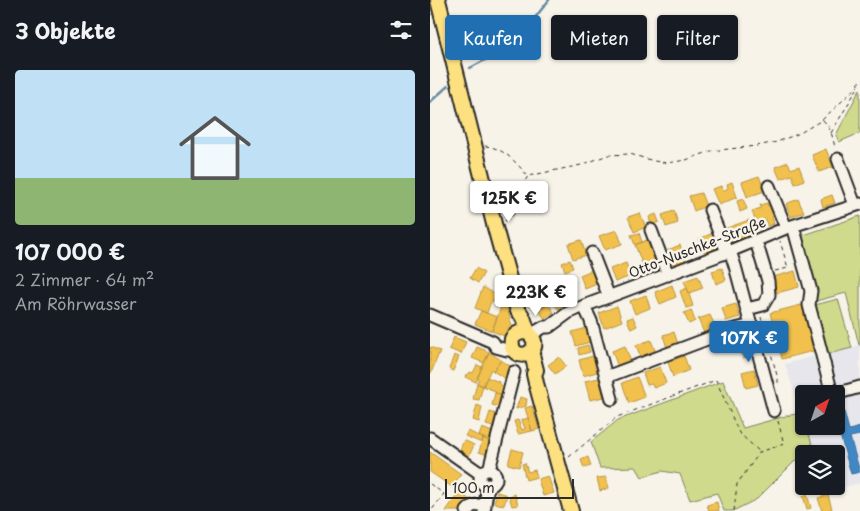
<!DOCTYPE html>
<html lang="de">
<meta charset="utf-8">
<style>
:root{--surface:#171b24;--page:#20242c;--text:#f1f3f6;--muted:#9ea1a6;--line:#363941;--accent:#1f6fb2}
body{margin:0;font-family:"Playpen Sans",sans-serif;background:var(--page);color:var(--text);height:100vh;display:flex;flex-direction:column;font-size:19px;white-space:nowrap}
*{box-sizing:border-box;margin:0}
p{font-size:16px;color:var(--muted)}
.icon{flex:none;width:28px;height:28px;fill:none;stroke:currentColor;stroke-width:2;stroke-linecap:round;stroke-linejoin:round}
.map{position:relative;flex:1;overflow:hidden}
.sheet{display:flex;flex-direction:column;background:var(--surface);width:430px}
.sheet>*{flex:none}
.banner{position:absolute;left:15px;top:15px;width:340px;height:45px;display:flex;gap:10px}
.needle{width:32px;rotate:40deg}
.tools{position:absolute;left:365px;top:385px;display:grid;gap:10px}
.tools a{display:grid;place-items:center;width:50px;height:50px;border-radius:5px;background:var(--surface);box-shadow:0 1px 4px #0004;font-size:25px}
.scale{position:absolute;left:15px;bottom:12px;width:129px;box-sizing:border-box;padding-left:5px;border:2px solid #2b2b2b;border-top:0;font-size:14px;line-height:18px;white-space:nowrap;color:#2b2b2b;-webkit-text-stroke:4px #f7f3e8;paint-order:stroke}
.price{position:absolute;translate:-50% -42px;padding:0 11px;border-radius:5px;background:#fff;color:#222;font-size:16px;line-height:32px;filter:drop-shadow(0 1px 2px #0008)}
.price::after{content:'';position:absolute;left:50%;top:30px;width:15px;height:11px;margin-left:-8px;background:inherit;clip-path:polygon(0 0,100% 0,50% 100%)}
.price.active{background:var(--accent);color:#fff}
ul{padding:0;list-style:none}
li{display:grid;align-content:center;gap:10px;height:265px;padding:0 15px}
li+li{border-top:1px solid var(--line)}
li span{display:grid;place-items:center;height:155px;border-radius:5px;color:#555}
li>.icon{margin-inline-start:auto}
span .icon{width:90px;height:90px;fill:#fffc;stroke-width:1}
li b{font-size:21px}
h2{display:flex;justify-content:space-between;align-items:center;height:60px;padding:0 15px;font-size:21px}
.pill{padding:0 18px;border-radius:5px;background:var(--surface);box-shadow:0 1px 4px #0004;font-size:18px;line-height:45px}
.pill.active{background:var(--accent);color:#fff}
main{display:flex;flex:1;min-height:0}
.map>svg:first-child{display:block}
.built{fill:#e6e6ec}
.green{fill:#cfda8d;stroke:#7d825c}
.homes{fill:#f2c14e;stroke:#b69444}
.schools{fill:#3f88c5;stroke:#396c97}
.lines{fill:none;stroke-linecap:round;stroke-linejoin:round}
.stream{stroke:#6689a0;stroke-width:2.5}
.minor-casing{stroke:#2b2b2b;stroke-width:15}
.major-casing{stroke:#2b2b2b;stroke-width:18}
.path{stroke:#2b2b2b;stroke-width:1;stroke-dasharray:4 4;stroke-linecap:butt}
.minor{stroke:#f7f3e8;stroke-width:11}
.major{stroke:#fde080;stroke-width:14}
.labels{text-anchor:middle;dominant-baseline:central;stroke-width:5;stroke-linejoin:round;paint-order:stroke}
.street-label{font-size:14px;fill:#2b2b2b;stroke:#f7f3e8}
</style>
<main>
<section class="sheet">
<h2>3 Objekte<svg class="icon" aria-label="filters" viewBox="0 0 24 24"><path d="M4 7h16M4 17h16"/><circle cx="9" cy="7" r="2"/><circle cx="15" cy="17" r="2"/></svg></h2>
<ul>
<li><span style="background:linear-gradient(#bfe0f5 70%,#8fb573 0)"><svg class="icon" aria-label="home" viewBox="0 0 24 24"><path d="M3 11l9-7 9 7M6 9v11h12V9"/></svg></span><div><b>107 000 €</b><p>2 Zimmer · 64 m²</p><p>Am Röhrwasser</p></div></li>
</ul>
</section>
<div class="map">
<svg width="430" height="511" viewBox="0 0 430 511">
<rect width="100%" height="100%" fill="#f7f3e8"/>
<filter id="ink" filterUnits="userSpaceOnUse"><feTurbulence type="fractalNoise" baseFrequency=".02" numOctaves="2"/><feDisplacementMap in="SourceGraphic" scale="10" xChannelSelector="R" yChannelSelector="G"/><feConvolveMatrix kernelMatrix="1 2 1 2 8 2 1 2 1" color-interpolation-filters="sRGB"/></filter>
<g filter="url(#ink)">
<path class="built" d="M430,345V483L398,491L396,486H406V454H385L376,426H406V394H374V421L355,364L389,355H394Z"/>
<path class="green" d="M430,89V133L409,142L406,135Z
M430,216V345H429L416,293L386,301L368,237Z
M408,299L422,348L394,355L381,306Z
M293,381L313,428L356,416L371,413L374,421V426H376L382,444L327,499L303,511H294L287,493L260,500L250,474L232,471L212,477L206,467L170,468L161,442L188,420Z"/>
<path class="homes" d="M396,149L403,167L389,172L382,155Z
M358,162L361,169L369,166L374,180L365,184L362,175L350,179L345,167Z
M329,176L335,191L317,197L312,182Z
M302,182L307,197L289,205L282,189L291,186L293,191L298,188L297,184Z
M271,193L276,206L264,211L259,196Z
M402,195L405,203L393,207L391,199Z
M313,199L317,209L310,212L307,201Z
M368,199L374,212L361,217L356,204Z
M337,203L338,206L340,205L344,216L342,217L344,224L337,226L335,219L326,222L322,211L331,208L330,205Z
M244,211L248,223L236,227L232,215Z
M210,213L216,227L204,232L198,217Z
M226,214L229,222L221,225L219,217Z
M319,220L325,234L302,242L297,228Z
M187,230L192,244L175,250L169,236Z
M209,233L212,242L205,245L201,235Z
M283,233L289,247L275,253L269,239Z
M151,240L156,255L143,259L138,244Z
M217,240L224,259L225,258L229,269L216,274L205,245Z
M250,245L256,261L244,265L238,250Z
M140,260L143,268L135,271L132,263Z
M196,263L201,276L185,282L180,269Z
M46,268L54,273L48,283L40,278Z
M292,268L296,280L286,284L282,271Z
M162,270L167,284L155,289L150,275Z
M365,271L369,287L347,293L343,277Z
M268,276L273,288L259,293L254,281Z
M122,282L133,293L129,296L119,286Z
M242,285L246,297L230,304L225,292Z
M53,287L66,295L60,304L57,313L45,308Z
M257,288L263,306L256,308L250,291Z
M106,290L118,304L113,308L105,298L104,300L100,295Z
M133,293L139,301L128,309L122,301Z
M66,295L72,298L71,300L73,302L72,307L63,301Z
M216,295L220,308L205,314L200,301Z
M73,302L76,304L82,326L77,337L62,331Z
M118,304L124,312L115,319L109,311Z
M306,304L310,317L296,321L292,308Z
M375,304L387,350L352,359L340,313Z
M187,306L192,321L174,328L169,313Z
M261,310L265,321L259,324L254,313Z
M51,311L67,317L62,331L45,324Z
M280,315L286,328L274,333L268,319Z
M203,317L207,326L201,329L197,319Z
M157,328L160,342L146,346L142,332Z
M244,332L248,344L237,348L233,335Z
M24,337L36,342L31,354L19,349Z
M316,337L322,355L313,358L310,348L304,351L300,342Z
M221,340L226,353L211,358L206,345Z
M158,345L160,352L149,355L148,348Z
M195,346L201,362L188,367L182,351Z
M0,347L10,351L1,373H0Z
M47,347L59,352L54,363L42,358Z
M59,352L71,360L63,371L61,369L53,386L47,383L49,379L47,378Z
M24,355L29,357L23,371L19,369Z
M163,356L167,372L153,376L149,360Z
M254,356L259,370L243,377L238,362Z
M129,357L136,366L125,374L118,365Z
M71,360L83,368L79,381L63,371Z
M47,365L52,367L46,382L35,377L36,374L38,375L40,372L43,373Z
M230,367L236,383L224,388L222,384L217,385L213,373Z
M324,369L328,385L316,388L312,372Z
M57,377L69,382V384L77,388L76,395L65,393V391L53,386Z
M207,377L215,397L199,403L192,383Z
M169,378L174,397L160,400L155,381Z
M47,383L53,386L49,400L43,399Z
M65,393L76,395L73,408L62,405Z
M90,397L97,399L96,406L86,409Z
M47,405L52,407L49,422L43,420Z
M102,406L109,429L102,431L95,408Z
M60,412L70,415L67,428L56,425Z
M98,418L102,431L88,434L84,421L88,420L92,430L95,429L92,420Z
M52,428L65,433L62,442L49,436Z
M38,431L53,438L52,443L35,436Z
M53,438L64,443L61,456L49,452Z
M34,440L44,445L39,456L29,452Z
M82,449L93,452L89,467L78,464Z
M0,452L31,474L22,487L0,472Z
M158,457L161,466L154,468L151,460Z
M95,463L98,472L105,470L107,477L96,480L92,464Z
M118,476L124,493L113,496L108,479Z
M176,477L179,488L170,491L167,478Z
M29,492L43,502L37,511H16Z
M67,492L77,495L74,505L64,503Z
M85,494L88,505L82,506L79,496Z
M377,494L381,508L377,509L373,496Z
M398,495L402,509L392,511L388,498Z
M287,502L289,511H279L277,505Z"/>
<path class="schools" d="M411,400L419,430L430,427V435L420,437L430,472L421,474L406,421V401Z"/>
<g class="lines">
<path class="stream" d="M40,68L59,58L96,29L119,0
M0,102L18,86"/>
<defs>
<path id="minor" d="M408,159L425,205
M339,186L356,228
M280,210L297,252
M363,226L381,291L379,305L402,394
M221,230L238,275
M300,251L305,266L344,411
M162,253L179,297
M154,306L161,321L182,399
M317,309L333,305L339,295L338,281L326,241
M0,315L63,342L66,347L77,350H84
M100,335L114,327H119L138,313L154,306L300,251L356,228L430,204
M176,377L301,330L322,325
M405,394L430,387
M0,438L51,474
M59,470L84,372
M50 478a8 8 0 1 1 16 0a8 8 0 1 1-16 0Z
M37,511C42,504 48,504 55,506
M54,511L58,485"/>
<path id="major" d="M8,0L64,224L88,311C95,316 94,324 98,331C99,335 103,336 104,341C108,358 78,361 82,339C86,333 91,331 98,333
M101,351L106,370L104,374L106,383L141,511"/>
</defs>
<use href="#minor" class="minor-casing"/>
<use href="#major" class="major-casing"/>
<path class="path" d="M24,15L29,36
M428,85L430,79
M393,120C401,128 403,138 405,148
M401,133L427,89
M55,146C75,148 86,163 98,176L151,165L178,155L200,154L224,161L237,163L256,160L281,151L326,146L347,142L370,133L392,120L428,86
M75,221C96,208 85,205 92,187C93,183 96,180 98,176
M345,271L358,268L350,241
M331,317L348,379V383
M139,457L187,417L286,380L309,433L330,452
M0,484L14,494L1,511
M304,511L307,484L330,452L354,444L348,421"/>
<use href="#minor" class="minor"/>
<use href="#major" class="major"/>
</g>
</g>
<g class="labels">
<g class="street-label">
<text transform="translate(267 247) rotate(-21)">Otto-Nuschke-Straße</text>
</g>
</g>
</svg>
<div class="tools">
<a><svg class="needle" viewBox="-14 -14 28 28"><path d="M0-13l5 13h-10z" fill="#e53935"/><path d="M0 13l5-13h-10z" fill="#9ea1a6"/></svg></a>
<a><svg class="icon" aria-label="layers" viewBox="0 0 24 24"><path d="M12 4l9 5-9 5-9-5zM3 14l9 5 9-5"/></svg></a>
</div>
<div class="scale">100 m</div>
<b class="price" style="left:79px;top:223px">125K €</b>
<b class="price" style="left:106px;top:317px">223K €</b>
<b class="price active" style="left:319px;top:363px">107K €</b>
<div class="banner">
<a class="pill active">Kaufen</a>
<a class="pill">Mieten</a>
<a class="pill">Filter</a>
</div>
</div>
</main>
